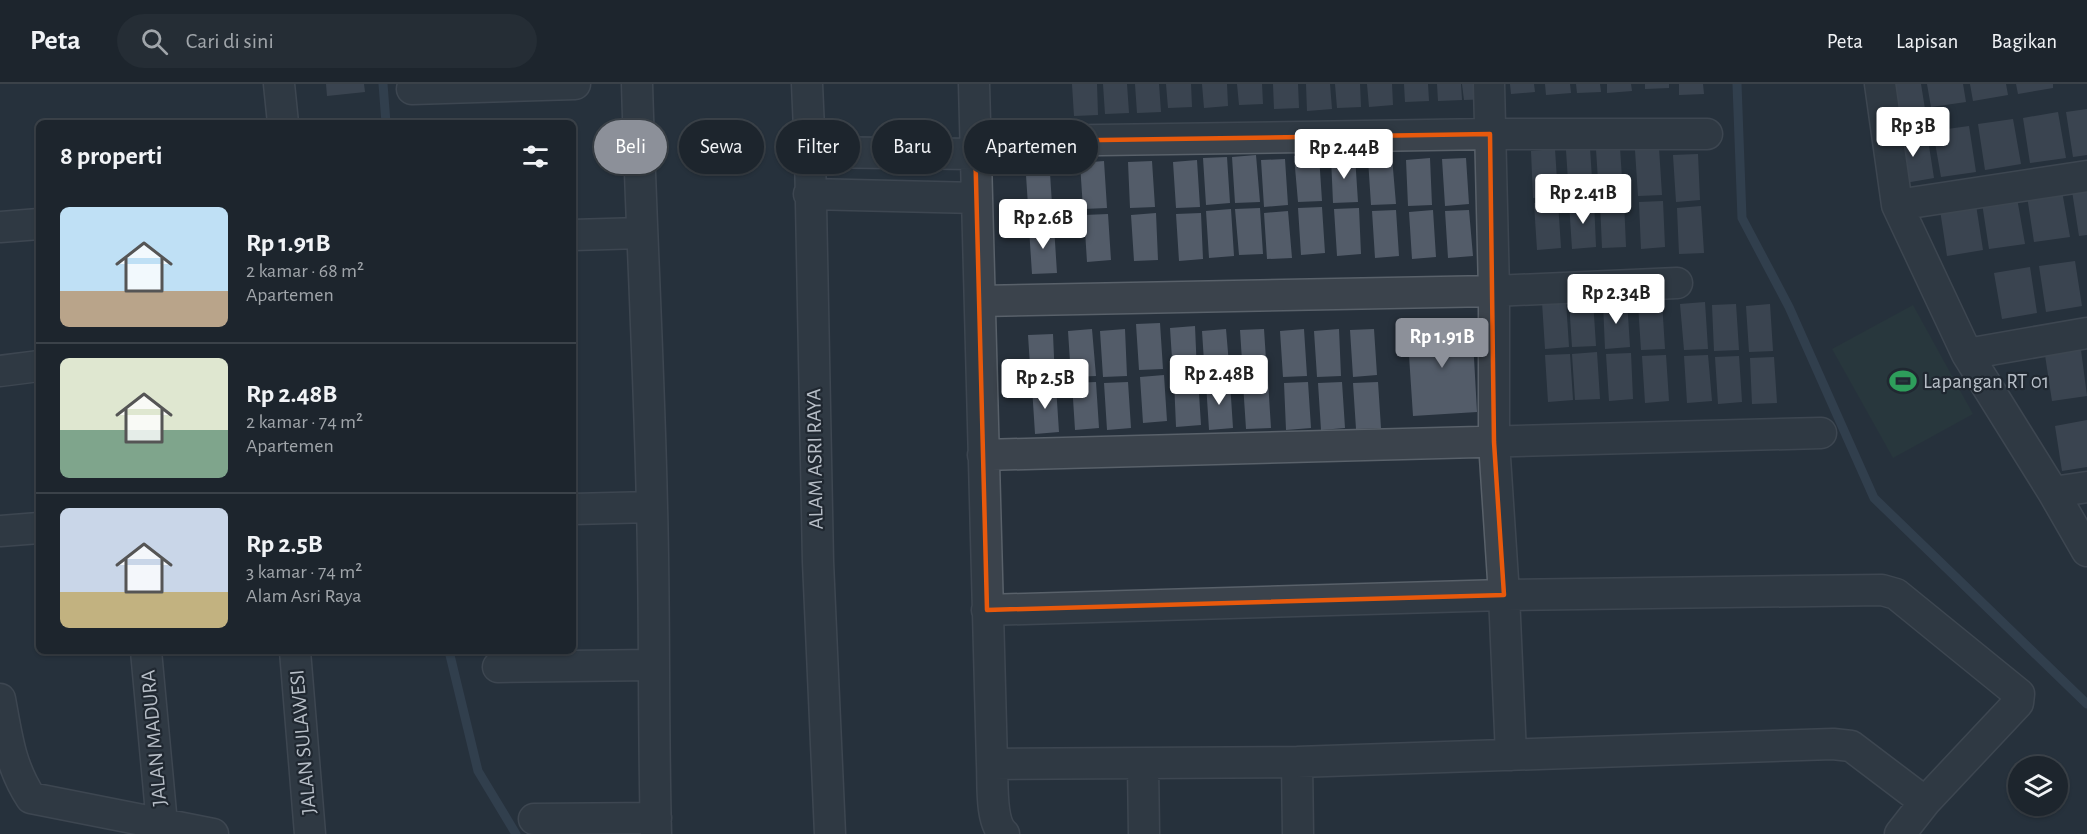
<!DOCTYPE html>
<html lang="id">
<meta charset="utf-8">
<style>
:root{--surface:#1d252d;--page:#252d35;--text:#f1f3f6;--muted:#a0a5aa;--line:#3b4249;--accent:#8c9099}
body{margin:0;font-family:"Alegreya Sans",sans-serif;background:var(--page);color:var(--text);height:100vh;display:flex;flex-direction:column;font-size:22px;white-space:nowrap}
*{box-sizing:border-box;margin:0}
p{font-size:20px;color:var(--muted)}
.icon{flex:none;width:33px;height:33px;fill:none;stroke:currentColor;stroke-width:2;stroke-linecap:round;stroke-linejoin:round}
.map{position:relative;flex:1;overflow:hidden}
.panel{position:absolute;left:36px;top:36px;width:540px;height:534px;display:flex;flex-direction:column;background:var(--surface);border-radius:9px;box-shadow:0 2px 4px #0004,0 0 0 2px var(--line)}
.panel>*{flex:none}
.banner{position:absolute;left:594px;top:36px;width:570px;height:54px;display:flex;gap:12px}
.controls{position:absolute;left:2008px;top:672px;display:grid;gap:12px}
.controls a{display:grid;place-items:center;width:60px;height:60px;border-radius:50%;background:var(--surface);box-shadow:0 2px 4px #0004,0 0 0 2px var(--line);font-size:30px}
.price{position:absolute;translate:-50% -51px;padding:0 14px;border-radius:6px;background:#fff;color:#222;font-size:20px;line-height:39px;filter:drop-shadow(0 2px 3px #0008)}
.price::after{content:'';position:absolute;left:50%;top:36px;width:18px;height:14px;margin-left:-9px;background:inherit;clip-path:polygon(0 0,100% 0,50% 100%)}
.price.on{background:var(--accent);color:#fff}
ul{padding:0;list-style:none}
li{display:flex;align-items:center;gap:18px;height:150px;padding:0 24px}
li+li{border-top:2px solid var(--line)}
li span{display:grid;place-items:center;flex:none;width:168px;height:120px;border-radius:9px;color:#555}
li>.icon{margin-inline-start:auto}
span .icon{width:72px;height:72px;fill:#fffc;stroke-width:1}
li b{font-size:26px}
h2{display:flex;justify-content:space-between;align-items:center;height:72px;padding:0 24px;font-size:26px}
.pill{padding:0 21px;border-radius:27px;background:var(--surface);box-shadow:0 2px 4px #0004,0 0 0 2px var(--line);font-size:21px;line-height:54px}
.pill.on{background:var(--accent);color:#fff}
header{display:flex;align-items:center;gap:36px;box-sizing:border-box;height:84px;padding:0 30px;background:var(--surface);border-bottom:2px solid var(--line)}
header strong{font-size:28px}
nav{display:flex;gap:33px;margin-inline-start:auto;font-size:21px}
.search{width:420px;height:54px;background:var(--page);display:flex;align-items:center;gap:15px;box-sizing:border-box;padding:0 21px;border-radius:33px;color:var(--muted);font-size:22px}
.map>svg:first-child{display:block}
.green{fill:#2a3e3e}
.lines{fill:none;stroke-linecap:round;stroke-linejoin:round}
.stream{stroke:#3f5063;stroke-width:9}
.building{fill:#535c69}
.minor-casing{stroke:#59616a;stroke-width:33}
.minor{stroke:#3b434c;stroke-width:30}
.marked{fill:none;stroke:#e8590c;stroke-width:4.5;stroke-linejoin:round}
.labels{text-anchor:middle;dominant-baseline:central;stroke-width:4.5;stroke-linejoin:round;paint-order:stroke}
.poi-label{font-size:21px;fill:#b7bec7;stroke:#202831;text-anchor:start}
.street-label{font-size:21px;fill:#b7bec7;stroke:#202831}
</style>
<header>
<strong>Peta</strong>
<div class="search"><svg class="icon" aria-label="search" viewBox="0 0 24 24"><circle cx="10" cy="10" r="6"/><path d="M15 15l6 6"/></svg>Cari di sini</div>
<nav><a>Peta</a><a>Lapisan</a><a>Bagikan</a></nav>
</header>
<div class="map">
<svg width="2087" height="750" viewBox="0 0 2087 750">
<rect width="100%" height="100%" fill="#27313c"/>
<path class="green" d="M1913,221L1973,330L1893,374L1832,265Z"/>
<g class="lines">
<path class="stream" d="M383,0L386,39
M1737,0L1742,134L1789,223L1874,414L2087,620
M449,567L478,687L516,750"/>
</g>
<path class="building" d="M326,0H364L365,8L327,12Z
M1072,0H1097L1098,31L1074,32Z
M1103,0H1127L1129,29L1105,30Z
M1135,0H1159L1161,28L1137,29Z
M1166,0H1191L1192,23L1168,24Z
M1202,0H1227L1228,22L1204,24Z
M1237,0H1262L1263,20L1239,21Z
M1273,0H1298L1299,24L1274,25Z
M1306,0H1330L1332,25L1307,27Z
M1335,0H1360L1361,23L1337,24Z
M1367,0H1392L1393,21L1369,23Z
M1404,0H1428L1429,17L1405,18Z
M1437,0H1461L1462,16L1438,17Z
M1462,0H1487L1488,15L1464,16Z
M1510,0H1534L1535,8L1511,10Z
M1545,0H1570L1571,9L1546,11Z
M1576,0H1600L1601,8L1577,9Z
M1607,0H1631L1632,7L1607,9Z
M1645,0H1669V4L1645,5Z
M1679,0H1703L1704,10L1679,11Z
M1884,0H1921L1925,25L1889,30Z
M1927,0H1963L1966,18L1931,23Z
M1970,0H2006L2008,11L1973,17Z
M2016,0H2053V4L2018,10Z
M2087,25V71L2073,73L2066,28Z
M2058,28L2066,74L2030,79L2023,34Z
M2013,35L2021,80L1985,86L1978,40Z
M1969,42L1976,88L1941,93L1933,47Z
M1927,49L1934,94L1899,100L1892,54Z
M1590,64L1593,111L1569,112L1566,66Z
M1620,64L1623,110L1599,112L1596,65Z
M1659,64L1662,111L1638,112L1635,66Z
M1555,65L1558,112L1533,114L1531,67Z
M1698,70L1700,116L1676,118L1673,71Z
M1256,71L1260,118L1235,119L1232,73Z
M1319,71L1322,117L1298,118L1294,72Z
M1355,72L1358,118L1333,119L1331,73Z
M1227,73L1230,119L1206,121L1203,74Z
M1392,73L1396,120L1371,121L1368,75Z
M1430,74L1432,121L1408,122L1406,76Z
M1466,74L1469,120L1445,122L1442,75Z
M1285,75L1288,121L1264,123L1261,76Z
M1197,76L1200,123L1176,124L1173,78Z
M1104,77L1107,124L1083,125L1080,79Z
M1152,77L1155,123L1130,124L1128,78Z
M1050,89L1053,136L1029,137L1026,91Z
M2087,104V151L2079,152L2072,107Z
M2062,107L2070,153L2034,158L2027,112Z
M2017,114L2025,160L1989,165L1982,119Z
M1594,117L1596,163L1572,165L1569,118Z
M1624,117L1626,163L1602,164L1600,118Z
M1663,117L1665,163L1641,165L1639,118Z
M1558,118L1561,164L1537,166L1534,119Z
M1976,121L1983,166L1947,172L1940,126Z
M1701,122L1704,169L1679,170L1677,124Z
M1322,123L1325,169L1301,171L1298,124Z
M1260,124L1263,170L1239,171L1235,125Z
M1359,124L1361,170L1337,172L1334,125Z
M1231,125L1234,172L1209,174L1206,127Z
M1396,126L1399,172L1375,174L1372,127Z
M1433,126L1436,173L1412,175L1409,128Z
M1469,126L1473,172L1448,174L1445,127Z
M1288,127L1292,174L1267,175L1264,129Z
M1156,129L1158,176L1134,177L1131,131Z
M1201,129L1203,175L1179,177L1176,130Z
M1108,130L1111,176L1087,178L1084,131Z
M1054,142L1057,189L1032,190L1029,144Z
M2075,177L2082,222L2046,228L2039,182Z
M2030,183L2037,229L2002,235L1994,189Z
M1593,216L1596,262L1572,263L1569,217Z
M1627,216L1630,263L1605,265L1603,218Z
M1566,217L1569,263L1545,265L1542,218Z
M1662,218L1665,265L1641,266L1638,220Z
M1705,218L1708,265L1684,266L1680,220Z
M1736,220L1739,266L1714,267L1712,221Z
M1770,220L1773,267L1749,268L1746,222Z
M1472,238L1477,328L1413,332L1407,241Z
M1160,239L1163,285L1139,286L1136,240Z
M1195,242L1197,289L1173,290L1170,244Z
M1092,245L1096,292L1071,293L1068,247Z
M1125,245L1127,292L1103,293L1100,247Z
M1226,245L1230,292L1205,293L1202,247Z
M1264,245L1267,291L1243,292L1240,246Z
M1304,245L1307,292L1283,293L1280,247Z
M1339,245L1341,292L1317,293L1314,247Z
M1374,245L1377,291L1353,293L1350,246Z
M1053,250L1055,296L1031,297L1028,251Z
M2081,266L2087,312L2052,317L2045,271Z
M1597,268L1600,315L1575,316L1572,270Z
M1631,269L1633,315L1609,317L1606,270Z
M1570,270L1573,316L1548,318L1545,271Z
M1666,271L1669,317L1645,319L1642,272Z
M1708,271L1712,317L1687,319L1684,272Z
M1739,272L1742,318L1718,320L1715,273Z
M1774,273L1777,319L1752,320L1750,274Z
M1164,291L1167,337L1143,339L1140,293Z
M1198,294L1201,341L1176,343L1174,296Z
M1268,297L1271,344L1246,345L1243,299Z
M1096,298L1099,344L1075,346L1072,299Z
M1128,298L1131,344L1107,346L1104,299Z
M1230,298L1233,344L1209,346L1206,299Z
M1308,298L1311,344L1286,346L1284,299Z
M1342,298L1345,344L1321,346L1318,299Z
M1378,298L1381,344L1356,345L1353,299Z
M1056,302L1059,348L1035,350L1032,303Z
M2087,336V383L2062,387L2055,342Z"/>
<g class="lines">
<defs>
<path id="minor" d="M279,0L283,39
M637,0C641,141 649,282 652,423C655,532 653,641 656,750
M807,0L810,68L818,478L830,750
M974,0L992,680C993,698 990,738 1004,750
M1489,0L1494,207V358L1504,511L1511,671
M1880,0L1897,121L1967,270L2053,408L2087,467
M412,5L575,0
M975,58L1490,50H1707
M810,68L975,70
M809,110L977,114
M1897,121L2087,92
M0,143L39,140
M573,151L641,149
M980,217L1494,207L1677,199
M1967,270L2087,249
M0,287L39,282
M983,371L1821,349
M2053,408L2087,403
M573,425L652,423
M0,447L39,444
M987,526L1504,511L1882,506L1896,510L2019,610L2018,619L1925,718L1900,750
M146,567L162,740L159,750
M295,567L310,750
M498,583L653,581
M0,615C7,652 10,682 31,714L213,750
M1297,678L1298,750
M992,680L1297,678L1833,660L1851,662L1925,718
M1143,680L1144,750
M534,735L656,734"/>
</defs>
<use href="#minor" class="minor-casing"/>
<use href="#minor" class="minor"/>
</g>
<path d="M0 0H2087V750H0ZM1490,50L1494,358L1504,511L987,526L975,58Z" fill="#27313c" fill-opacity=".55" fill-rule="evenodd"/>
<path class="marked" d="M1490,50L1494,358L1504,511L987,526L975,58Z"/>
<defs>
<symbol id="stadium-bare" viewBox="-9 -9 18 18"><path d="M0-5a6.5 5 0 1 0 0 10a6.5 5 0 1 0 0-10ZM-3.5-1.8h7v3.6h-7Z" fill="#2e9e5b" stroke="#202831" stroke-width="2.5" paint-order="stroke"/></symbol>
</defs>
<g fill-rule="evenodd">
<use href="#stadium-bare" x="1884" y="278" width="38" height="38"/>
</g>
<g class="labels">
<g class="poi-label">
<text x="1923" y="297">Lapangan RT 01</text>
</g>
<g class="street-label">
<text transform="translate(815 375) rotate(-91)">ALAM ASRI RAYA</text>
<text transform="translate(154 654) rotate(-95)">JALAN MADURA</text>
<text transform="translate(303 658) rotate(-95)">JALAN SULAWESI</text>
</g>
</g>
</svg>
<div class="controls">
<a><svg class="icon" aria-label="layers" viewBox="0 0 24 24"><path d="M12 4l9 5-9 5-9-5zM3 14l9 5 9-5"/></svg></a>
</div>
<b class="price" style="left:1913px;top:74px">Rp 3B</b>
<b class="price" style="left:1344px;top:96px">Rp 2.44B</b>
<b class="price" style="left:1583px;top:141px">Rp 2.41B</b>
<b class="price" style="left:1043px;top:166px">Rp 2.6B</b>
<b class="price" style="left:1616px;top:241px">Rp 2.34B</b>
<b class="price on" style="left:1442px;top:285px">Rp 1.91B</b>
<b class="price" style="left:1219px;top:322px">Rp 2.48B</b>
<b class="price" style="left:1045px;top:326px">Rp 2.5B</b>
<div class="banner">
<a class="pill on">Beli</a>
<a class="pill">Sewa</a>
<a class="pill">Filter</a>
<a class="pill">Baru</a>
<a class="pill">Apartemen</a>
</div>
<section class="panel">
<h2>8 properti<svg class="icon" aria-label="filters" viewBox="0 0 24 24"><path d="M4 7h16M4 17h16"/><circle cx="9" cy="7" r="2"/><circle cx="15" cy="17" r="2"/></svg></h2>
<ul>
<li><span style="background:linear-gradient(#bfe0f5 70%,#b9a48a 0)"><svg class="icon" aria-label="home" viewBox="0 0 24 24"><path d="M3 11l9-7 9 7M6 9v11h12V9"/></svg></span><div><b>Rp 1.91B</b><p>2 kamar · 68 m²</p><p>Apartemen</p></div></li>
<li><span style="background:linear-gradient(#dfe7d0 60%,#7fa58c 0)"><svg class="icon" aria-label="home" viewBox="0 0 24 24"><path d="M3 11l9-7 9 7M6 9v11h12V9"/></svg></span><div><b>Rp 2.48B</b><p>2 kamar · 74 m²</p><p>Apartemen</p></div></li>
<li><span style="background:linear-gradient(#c9d6e8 70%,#c2b280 0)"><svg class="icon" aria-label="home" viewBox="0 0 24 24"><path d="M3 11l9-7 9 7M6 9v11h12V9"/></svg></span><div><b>Rp 2.5B</b><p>3 kamar · 74 m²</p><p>Alam Asri Raya</p></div></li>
</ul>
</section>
</div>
